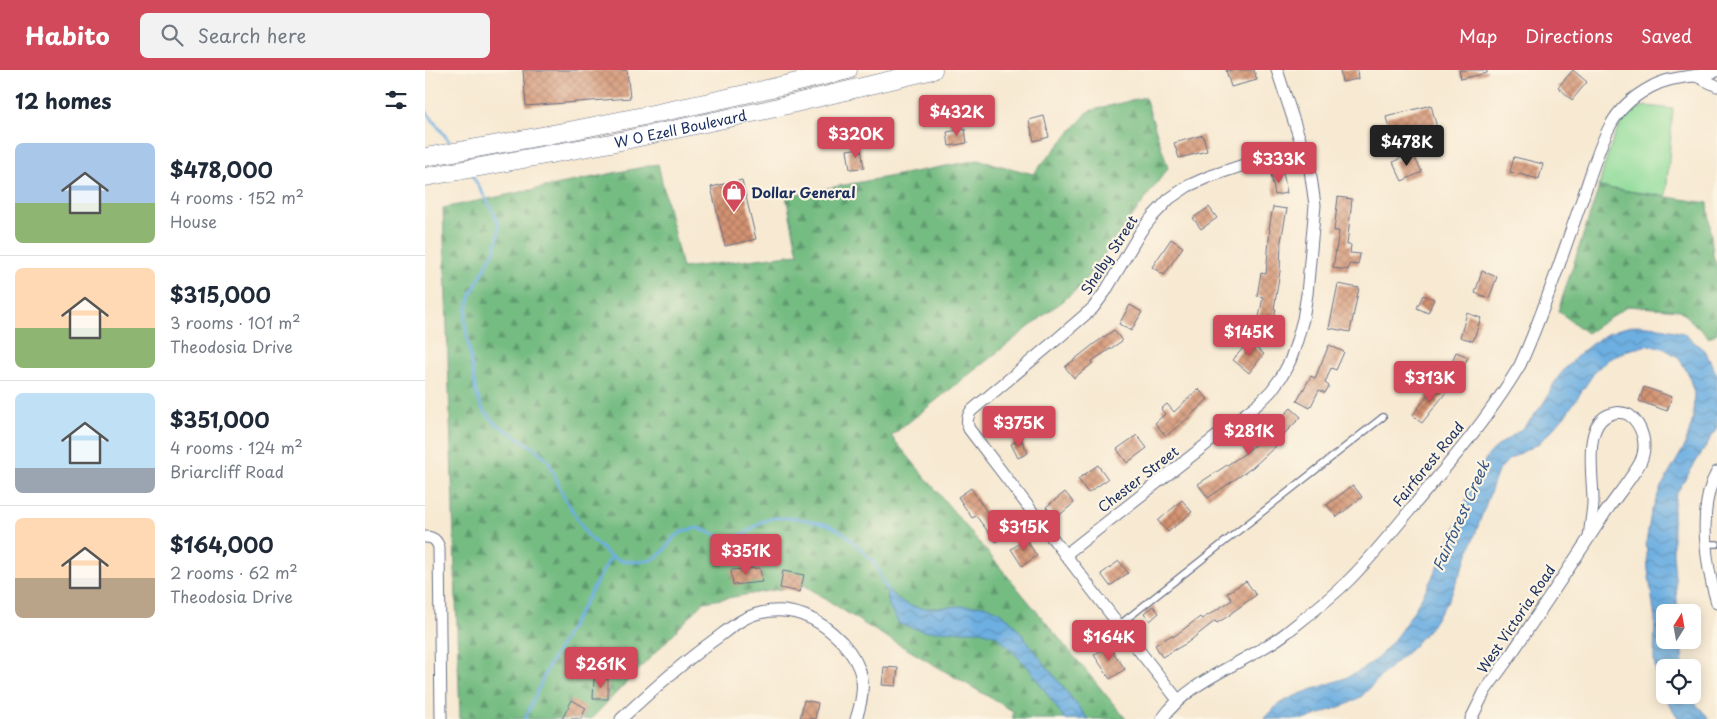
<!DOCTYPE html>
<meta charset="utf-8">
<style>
:root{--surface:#fff;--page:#f2f2f3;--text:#1f2937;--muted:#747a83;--line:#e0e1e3;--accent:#d1495b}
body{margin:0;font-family:"Playpen Sans",sans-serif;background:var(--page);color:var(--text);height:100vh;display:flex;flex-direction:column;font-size:19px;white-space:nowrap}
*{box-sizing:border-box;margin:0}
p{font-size:16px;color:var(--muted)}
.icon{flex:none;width:28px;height:28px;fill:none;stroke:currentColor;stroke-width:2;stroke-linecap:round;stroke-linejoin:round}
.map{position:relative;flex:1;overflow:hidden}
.side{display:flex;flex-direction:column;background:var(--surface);width:425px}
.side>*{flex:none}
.needle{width:32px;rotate:11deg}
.buttons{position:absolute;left:1231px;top:534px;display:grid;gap:10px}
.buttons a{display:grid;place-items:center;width:45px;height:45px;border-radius:8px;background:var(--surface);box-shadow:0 2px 12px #0003;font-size:25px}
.price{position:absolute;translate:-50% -42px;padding:0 11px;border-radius:5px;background:var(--accent);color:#fff;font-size:16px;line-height:32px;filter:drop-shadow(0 1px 2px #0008)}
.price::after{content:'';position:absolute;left:50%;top:30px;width:15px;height:11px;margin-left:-8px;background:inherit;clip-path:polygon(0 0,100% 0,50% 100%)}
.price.selected{background:#222;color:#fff}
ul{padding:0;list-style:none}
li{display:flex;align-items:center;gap:15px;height:125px;padding:0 15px}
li+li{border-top:1px solid var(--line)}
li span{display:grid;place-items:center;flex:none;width:140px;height:100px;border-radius:8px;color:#555}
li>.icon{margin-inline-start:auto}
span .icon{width:60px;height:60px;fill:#fffc;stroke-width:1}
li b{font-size:21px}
h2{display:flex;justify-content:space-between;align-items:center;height:60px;padding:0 15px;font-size:21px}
header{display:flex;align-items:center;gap:30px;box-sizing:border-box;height:70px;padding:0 25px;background:var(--accent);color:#fff}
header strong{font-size:24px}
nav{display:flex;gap:28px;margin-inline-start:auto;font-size:18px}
.search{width:350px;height:45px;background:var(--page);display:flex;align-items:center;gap:12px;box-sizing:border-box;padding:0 18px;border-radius:8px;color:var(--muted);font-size:19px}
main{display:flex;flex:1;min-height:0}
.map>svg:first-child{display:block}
.grass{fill:#90dc9a;stroke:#56867c}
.forest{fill:url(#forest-firs);stroke:#487670}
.water{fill:url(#water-waves);stroke:#446fa0}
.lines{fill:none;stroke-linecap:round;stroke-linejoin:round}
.stream{stroke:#6dafe1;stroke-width:3}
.building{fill:url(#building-cross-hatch)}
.service-casing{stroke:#687087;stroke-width:8}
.minor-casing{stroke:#687087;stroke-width:13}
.primary-casing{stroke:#687087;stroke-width:19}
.service{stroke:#fff;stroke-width:5.5}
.minor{stroke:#fff;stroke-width:11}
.primary{stroke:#fff;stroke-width:18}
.labels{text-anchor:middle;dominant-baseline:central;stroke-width:4.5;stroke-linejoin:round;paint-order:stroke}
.street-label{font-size:14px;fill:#1b2f5e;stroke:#fcf5e5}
.poi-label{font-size:14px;font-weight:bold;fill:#1b2f5e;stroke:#fcf5e5;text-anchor:start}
.water-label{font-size:15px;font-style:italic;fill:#345585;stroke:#fcf5e5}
</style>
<header>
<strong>Habito</strong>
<div class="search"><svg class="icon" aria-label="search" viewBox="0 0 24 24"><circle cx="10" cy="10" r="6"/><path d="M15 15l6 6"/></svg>Search here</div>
<nav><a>Map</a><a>Directions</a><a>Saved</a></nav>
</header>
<main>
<section class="side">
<h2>12 homes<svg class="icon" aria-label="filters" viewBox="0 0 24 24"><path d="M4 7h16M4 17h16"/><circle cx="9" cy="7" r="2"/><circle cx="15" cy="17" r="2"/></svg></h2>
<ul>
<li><span style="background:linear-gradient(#a9c7e8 60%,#8fb573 0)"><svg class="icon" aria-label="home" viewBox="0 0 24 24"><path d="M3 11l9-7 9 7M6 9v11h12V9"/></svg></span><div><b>$478,000</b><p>4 rooms · 152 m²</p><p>House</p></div></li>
<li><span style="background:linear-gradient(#ffd9b3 60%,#8fb573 0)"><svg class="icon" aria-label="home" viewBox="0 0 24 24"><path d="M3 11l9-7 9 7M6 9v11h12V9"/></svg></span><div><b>$315,000</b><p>3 rooms · 101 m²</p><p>Theodosia Drive</p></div></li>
<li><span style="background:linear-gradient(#bfe0f5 75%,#9aa5b1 0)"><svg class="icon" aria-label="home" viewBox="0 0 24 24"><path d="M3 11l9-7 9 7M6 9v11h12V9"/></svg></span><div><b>$351,000</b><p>4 rooms · 124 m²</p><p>Briarcliff Road</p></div></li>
<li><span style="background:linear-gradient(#ffd9b3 60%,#b9a48a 0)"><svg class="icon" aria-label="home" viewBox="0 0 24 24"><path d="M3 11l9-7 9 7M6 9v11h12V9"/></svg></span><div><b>$164,000</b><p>2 rooms · 62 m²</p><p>Theodosia Drive</p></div></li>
</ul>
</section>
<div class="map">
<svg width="1292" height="649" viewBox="0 0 1292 649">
<defs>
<pattern id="forest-firs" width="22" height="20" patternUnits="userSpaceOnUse" patternTransform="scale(1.25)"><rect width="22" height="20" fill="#74bc82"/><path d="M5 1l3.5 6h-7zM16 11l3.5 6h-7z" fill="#5e996e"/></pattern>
<pattern id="water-waves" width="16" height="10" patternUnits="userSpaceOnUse" patternTransform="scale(1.25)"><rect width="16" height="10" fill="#6dafe1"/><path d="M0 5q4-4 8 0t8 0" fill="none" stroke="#598fba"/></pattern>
<pattern id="building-cross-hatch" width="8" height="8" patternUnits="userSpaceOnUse" patternTransform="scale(1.25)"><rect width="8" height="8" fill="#d49372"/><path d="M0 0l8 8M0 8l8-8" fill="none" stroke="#ab7861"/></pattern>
</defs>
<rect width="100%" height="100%" fill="#fcf5e5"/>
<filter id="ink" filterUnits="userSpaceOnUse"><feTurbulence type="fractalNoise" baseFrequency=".02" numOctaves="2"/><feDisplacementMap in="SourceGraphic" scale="10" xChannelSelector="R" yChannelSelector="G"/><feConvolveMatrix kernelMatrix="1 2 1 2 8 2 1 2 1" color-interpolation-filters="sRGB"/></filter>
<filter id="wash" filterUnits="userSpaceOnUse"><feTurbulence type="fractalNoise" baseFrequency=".0096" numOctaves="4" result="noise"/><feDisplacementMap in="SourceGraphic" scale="20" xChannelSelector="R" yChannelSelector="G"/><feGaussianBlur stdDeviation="1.12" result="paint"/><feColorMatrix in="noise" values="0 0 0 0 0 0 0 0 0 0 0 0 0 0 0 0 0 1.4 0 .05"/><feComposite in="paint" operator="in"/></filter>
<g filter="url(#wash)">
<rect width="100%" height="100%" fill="#f7e9d2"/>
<path class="grass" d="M1221,36L1248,39L1241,126L1174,117C1179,97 1189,54 1206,42C1210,39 1216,38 1221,36Z"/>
<path class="forest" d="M720,27L743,98L655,217L466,366L701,649H588V641L441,555L379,515L279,532L166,649H35L18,138L233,94L257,198L373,184L361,126L553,90L608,104L664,41Z
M1174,117L1283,133L1288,186L1292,197V263L1284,268L1255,240L1203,236L1162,263L1133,241Z"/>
<path class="water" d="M1211,255L1232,257L1258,263L1280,281L1292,305V358L1251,424L1248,440V483L1253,542H1240V570H1256L1258,597L1240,598V625H1266L1270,633L1285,649H1254L1240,628L1232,611L1229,589L1230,549L1223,500L1221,473L1226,443L1236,417L1260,376L1268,349L1269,323L1263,303L1253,287L1238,278L1223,275L1203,280L1184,289L1171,300L1142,343L1128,359L1114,373L1083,390L1073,401L1040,492L1024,529L1006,556L989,576L959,603L937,626L923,634L881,649H838C844,643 851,636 858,632C896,611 929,615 961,579C991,545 1015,494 1033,452C1041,433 1048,410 1058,393C1067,377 1081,371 1094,361C1103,354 1110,344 1117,335C1124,326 1127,315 1134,306C1148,288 1168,270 1189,261C1195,258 1204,257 1211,255Z
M461,517C486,549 510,535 545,536C550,536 556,535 561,536C571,539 579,545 587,552L663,649H640L603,597L572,566L556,561H498L474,554L464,536Z"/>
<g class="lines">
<path class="stream" d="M0,40L24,71
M48,107L67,139L74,155L73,167L70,179L46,224L42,239L40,252L51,323L57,338L70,353L112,380L123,390L139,427L163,466L186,487L198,491L212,492L227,490L238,482L249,467L259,461L273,458L294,466L308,468L323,462L336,452L349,448H371L404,455L419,463L449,492L462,520
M100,649L123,597L186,487"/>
</g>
<g id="blocks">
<path class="building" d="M98,0H202L205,28L101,36Z
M801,0H829L832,10L806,17Z
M915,0H932L933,9L917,12Z
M1034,0H1062V3L1036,9Z
M1148,0L1162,12L1147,30L1133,17Z
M1006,35L1012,58L967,70L961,47Z
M619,46L624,67L609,71L604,50Z
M540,59L542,73L524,76L522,62Z
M778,65L782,81L754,88L749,73Z
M436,78L439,98L425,99L422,80Z
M987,82L997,102L977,111L968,92Z
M1089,87L1118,94L1114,109L1085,102Z
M858,102L862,123L850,125L846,104Z
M317,110L331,169L300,176L286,117Z
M913,127L927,129L922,175H926L925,183L935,184L933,195L924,194L923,200L908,198L914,161H909Z
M784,137L792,148L776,159L768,148Z
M848,137L862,139L856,171L855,201L849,239H851L845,271L830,268L838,227L832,226L836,203L841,204L845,159H844Z
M746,169L758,177L739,205L727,197Z
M1057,201L1072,207L1064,228L1050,223Z
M913,214L934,218L925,262L904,258Z
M998,225L1009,229L1003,243L992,238Z
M705,235L717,242L706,261L694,254Z
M1042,243L1056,248L1048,271L1035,267Z
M689,260L697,271L667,291L668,293L649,308L640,297L669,274Z
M823,272L839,284L824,303L808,290Z
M904,275L919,282L911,300L906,298L900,313L904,316L900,323L894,320L885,338L872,331L886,306L890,308Z
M1031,282L1043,287L1035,304L1024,298Z
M1012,313L1022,321L997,353L987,346Z
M1219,317L1247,327L1242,341L1214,331Z
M773,319L783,329L763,348L741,366L730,353L740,344L736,339L742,334L749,342Z
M866,338L876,347L849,374L851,376L828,397L783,428L773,414L819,384L848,359L847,357Z
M574,340L579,346L583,343L592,354L577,365L564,348Z
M712,365L722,378L702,393L692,379Z
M596,369L603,383L593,388L586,374Z
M673,395L683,409L663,423L653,409Z
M928,415L937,427L912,447L902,435Z
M546,418L563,444L565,443L581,464L571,472L551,446L547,448L533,427Z
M640,422L649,433L631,448L621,437Z
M757,430L767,442L743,462L733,451Z
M601,469L612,486L597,496L586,479Z
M694,491L703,503L685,516L676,504Z
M335,498L337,512L308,515L306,500Z
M358,501L379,505L375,522L355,518Z
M821,511L831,525L805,544V545L792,553L790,551L762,573L737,587L730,575L747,565L748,567L775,547L777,549L807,530L802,523Z
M728,536L734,543L725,551L719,543Z
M683,575L700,599L685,609L669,585Z
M459,597L473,598L471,616L457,615Z
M169,609H183V629H168Z
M147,630L161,638L156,649H137Z
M379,630L393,633L390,649H375Z"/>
</g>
</g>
<g filter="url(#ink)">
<use href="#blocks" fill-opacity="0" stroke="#687087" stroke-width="1"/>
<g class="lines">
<defs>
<path id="service" d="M1281,474H1292
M694,555L958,347"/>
<path id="minor" d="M1271,6L1292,16
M1292,402C1272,436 1281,497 1292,533
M0,467C8,467 12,470 14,478L16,649
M640,485L834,333L846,321L857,306L865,291L871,274L878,249L882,224L890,135L885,100L852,0
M753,630L694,555L544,359C541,352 542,347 546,341L631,270L668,238L680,222L716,161L728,146L744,129L763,116L783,107L878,75
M196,649C226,621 256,594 289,570C303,560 317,547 335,543C367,535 395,549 417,572C440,598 442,617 431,649
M737,649C767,607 821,594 861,563C882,546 905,529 925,509C953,481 978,448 1004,417C1037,379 1069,339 1095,295C1119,243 1138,182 1158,127C1166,104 1173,78 1185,56C1194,39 1209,26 1226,17C1247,5 1270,8 1292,1
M1046,649L1060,621L1081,592C1114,542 1148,493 1180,443C1191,427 1206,409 1215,393C1219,385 1220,376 1218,367C1216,359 1211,350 1204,345C1199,342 1191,342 1186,344C1156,353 1169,410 1168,434C1167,446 1165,457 1164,468"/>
<g id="primary">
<path d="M0,87C142,63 283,34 423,0"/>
<path id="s1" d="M0,107L186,73L341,40L508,0"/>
</g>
</defs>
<use href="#service" class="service-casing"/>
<use href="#minor" class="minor-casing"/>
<use href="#primary" class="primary-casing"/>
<use href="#service" class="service"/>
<use href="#minor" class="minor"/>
<use href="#primary" class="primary"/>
</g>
</g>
<defs>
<symbol id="shop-pin" viewBox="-11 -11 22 30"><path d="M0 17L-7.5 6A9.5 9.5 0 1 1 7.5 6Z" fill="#d1495b" stroke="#fcf5e5"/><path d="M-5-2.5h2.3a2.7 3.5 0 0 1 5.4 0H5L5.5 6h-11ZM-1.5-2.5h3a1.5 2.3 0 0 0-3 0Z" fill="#fff"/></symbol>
</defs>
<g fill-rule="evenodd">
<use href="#shop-pin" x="295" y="108" width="28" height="38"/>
</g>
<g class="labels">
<g class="street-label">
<text stroke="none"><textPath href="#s1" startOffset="260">W O Ezell Boulevard</textPath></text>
<text transform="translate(684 185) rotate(-57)">Shelby Street</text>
<text transform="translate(1003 394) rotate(-51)">Fairforest Road</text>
<text transform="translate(713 409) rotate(-38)">Chester Street</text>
<text transform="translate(1091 549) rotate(-56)">West Victoria Road</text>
</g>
<g class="poi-label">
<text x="326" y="122">Dollar General</text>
</g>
<g class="water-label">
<text transform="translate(1035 445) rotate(-66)">Fairforest Creek</text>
</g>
</g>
</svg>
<div class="buttons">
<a><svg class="needle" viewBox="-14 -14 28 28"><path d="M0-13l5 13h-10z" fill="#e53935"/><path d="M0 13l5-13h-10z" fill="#747a83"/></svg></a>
<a><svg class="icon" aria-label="locate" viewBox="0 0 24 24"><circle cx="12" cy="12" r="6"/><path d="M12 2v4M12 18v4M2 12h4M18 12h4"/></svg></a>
</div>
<b class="price" style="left:532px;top:67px">$432K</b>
<b class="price" style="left:431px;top:89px">$320K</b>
<b class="price selected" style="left:982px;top:97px">$478K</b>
<b class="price" style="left:854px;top:114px">$333K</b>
<b class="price" style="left:824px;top:287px">$145K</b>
<b class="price" style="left:1005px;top:333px">$313K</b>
<b class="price" style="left:594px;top:378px">$375K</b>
<b class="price" style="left:824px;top:386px">$281K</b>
<b class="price" style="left:599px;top:482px">$315K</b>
<b class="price" style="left:321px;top:506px">$351K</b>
<b class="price" style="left:684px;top:592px">$164K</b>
<b class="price" style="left:176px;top:619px">$261K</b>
</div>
</main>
